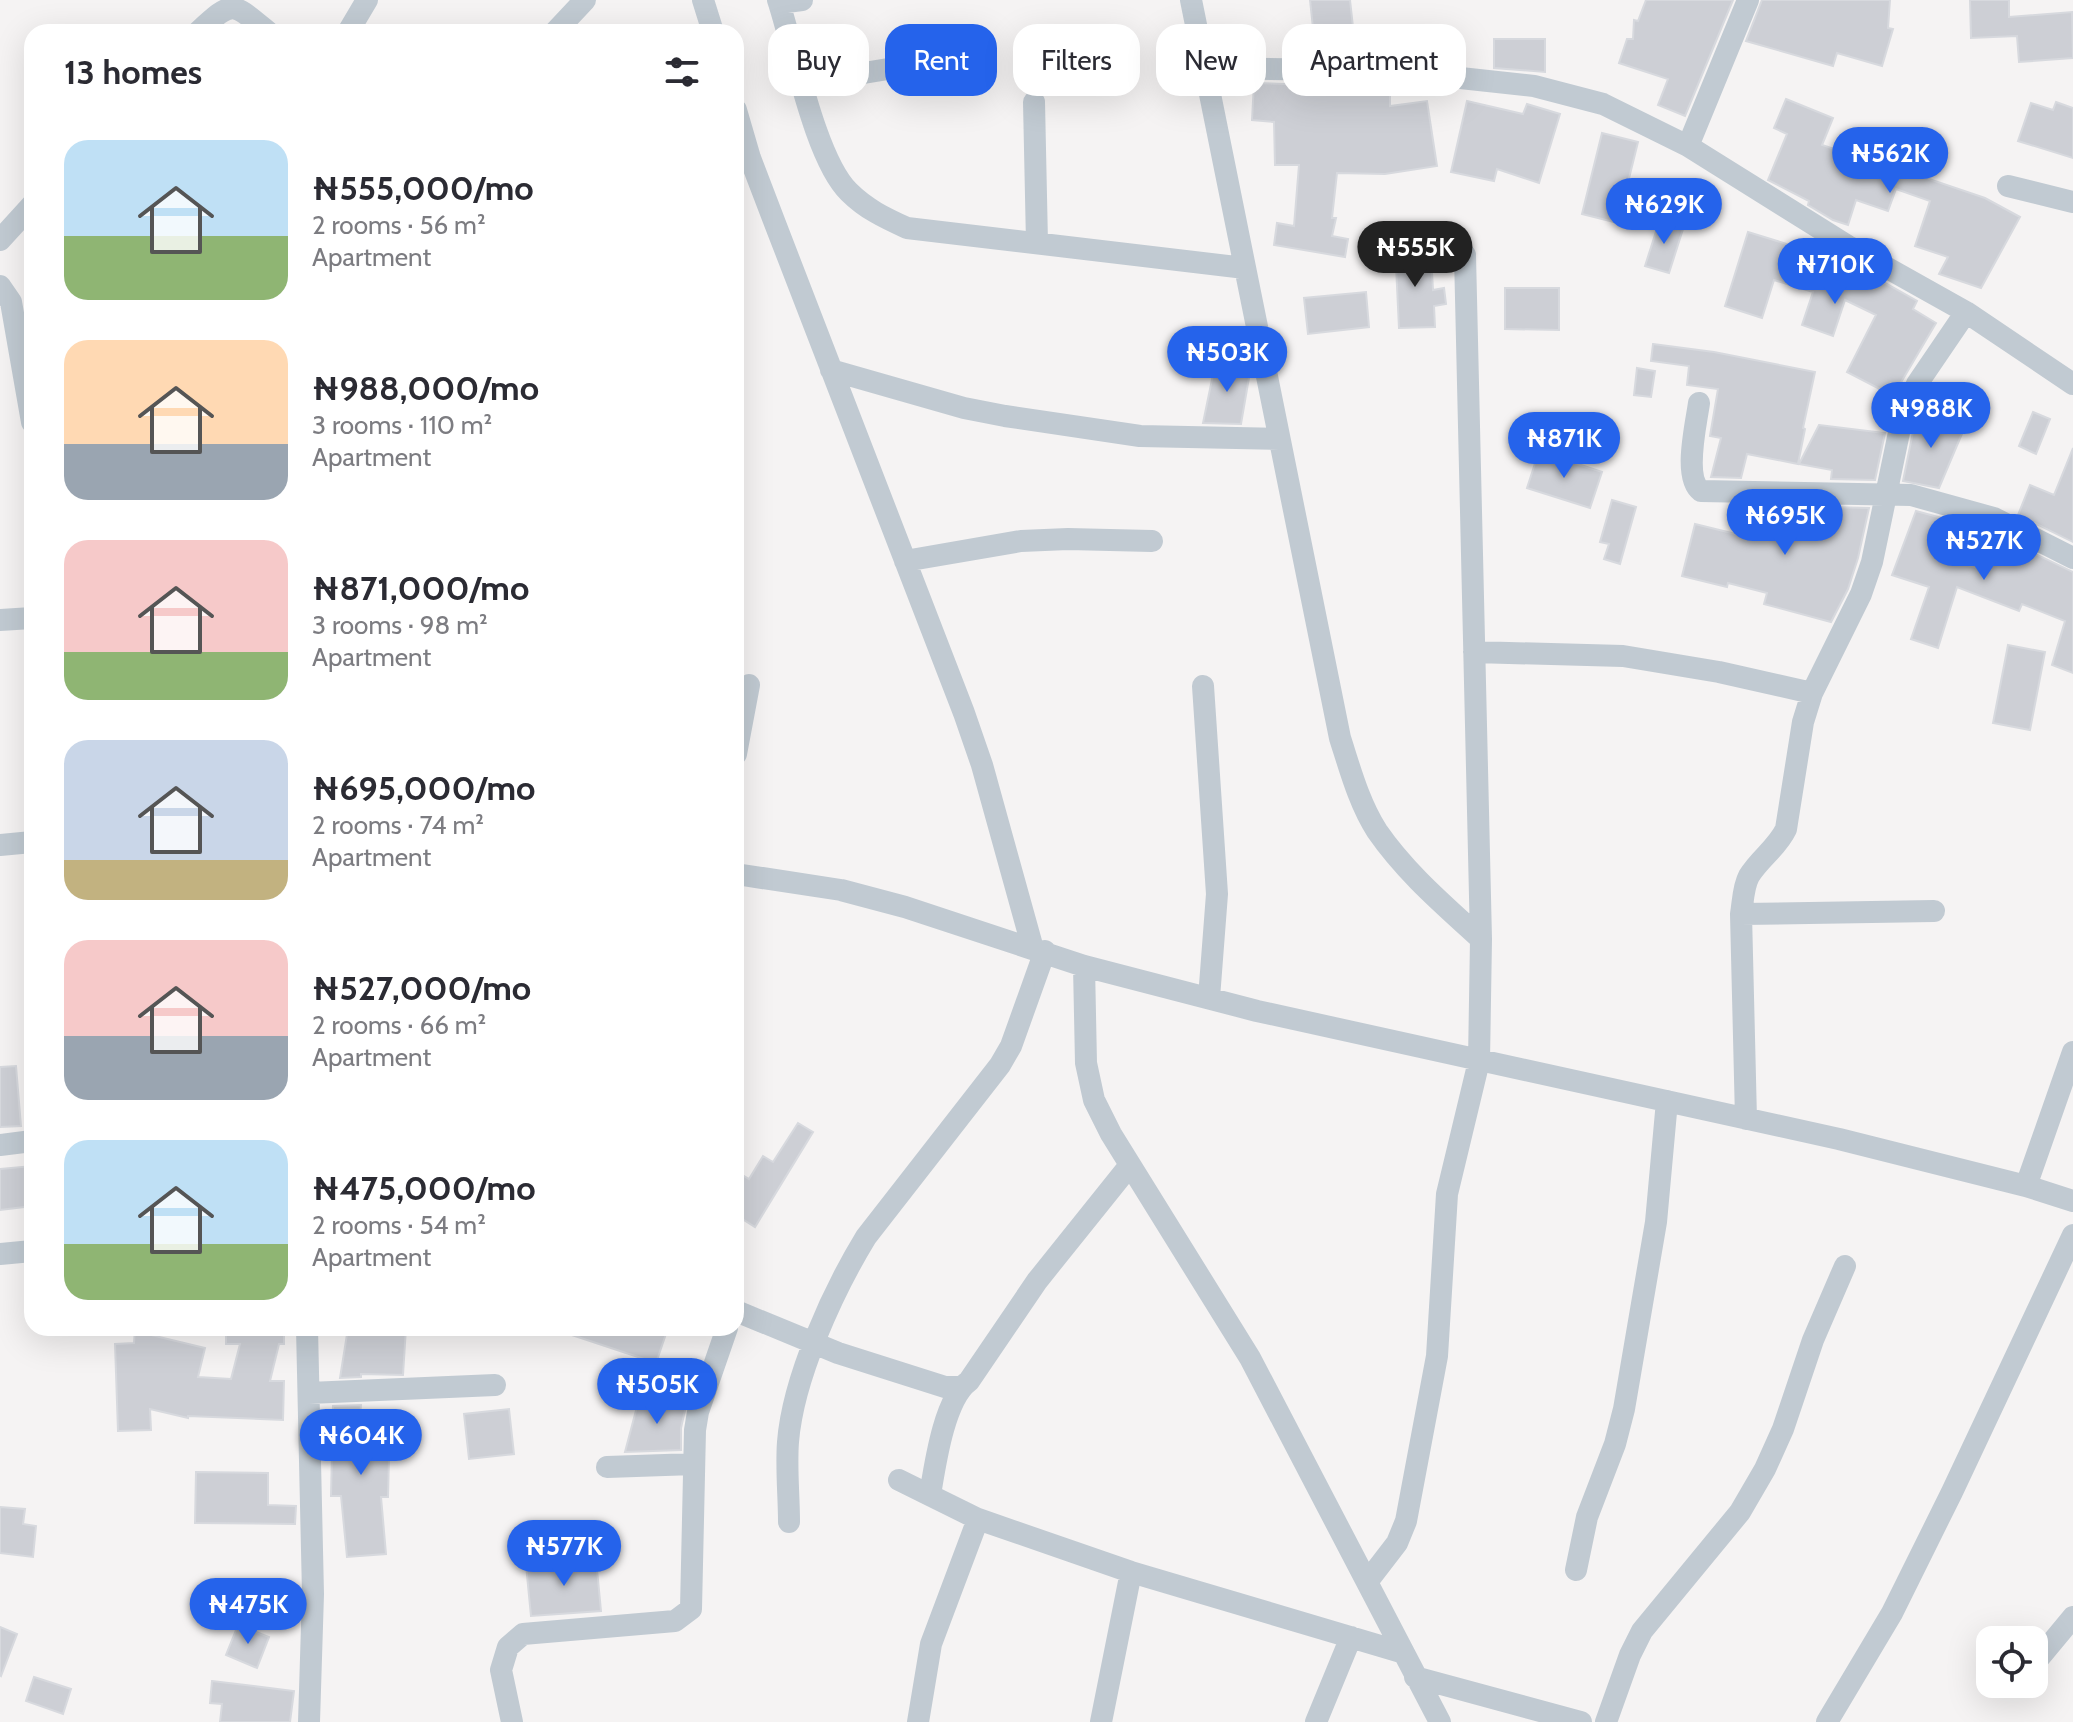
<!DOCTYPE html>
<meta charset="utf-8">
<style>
:root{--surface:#fff;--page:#f2f2f3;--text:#2b2b33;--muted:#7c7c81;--accent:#2563eb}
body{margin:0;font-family:Cabin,sans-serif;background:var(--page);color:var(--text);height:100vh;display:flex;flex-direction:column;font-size:30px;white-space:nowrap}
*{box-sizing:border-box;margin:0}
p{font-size:26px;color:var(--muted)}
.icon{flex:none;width:44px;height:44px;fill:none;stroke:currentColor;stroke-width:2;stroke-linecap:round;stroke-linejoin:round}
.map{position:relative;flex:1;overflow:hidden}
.panel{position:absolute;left:24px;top:24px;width:720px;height:1312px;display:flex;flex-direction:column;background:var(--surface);border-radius:24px;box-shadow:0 8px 32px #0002}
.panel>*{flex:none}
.hud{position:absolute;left:768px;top:24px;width:760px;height:72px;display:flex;gap:16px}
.controls{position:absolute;left:1976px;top:1626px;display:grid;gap:16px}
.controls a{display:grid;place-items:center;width:72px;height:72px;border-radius:16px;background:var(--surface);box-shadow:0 8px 32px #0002;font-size:40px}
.price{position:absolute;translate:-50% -68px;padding:0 18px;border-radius:28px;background:var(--accent);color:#fff;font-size:26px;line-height:52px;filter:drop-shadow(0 2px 4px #0008)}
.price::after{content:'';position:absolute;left:50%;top:48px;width:24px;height:18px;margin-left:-12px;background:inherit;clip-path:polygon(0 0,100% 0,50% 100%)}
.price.selected{background:#222;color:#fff}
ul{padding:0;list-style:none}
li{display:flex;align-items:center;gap:24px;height:200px;padding:0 40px}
li span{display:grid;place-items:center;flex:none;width:224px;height:160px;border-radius:24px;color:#555}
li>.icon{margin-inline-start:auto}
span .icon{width:96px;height:96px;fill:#fffc;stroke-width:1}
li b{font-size:34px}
h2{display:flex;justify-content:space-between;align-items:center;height:96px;padding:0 40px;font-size:34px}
.pill{padding:0 28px;border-radius:24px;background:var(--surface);box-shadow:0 8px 32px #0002;font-size:28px;line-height:72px}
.pill.selected{background:var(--accent);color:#fff}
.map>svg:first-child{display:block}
.building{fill:#cdcfd5;stroke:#d7d9de;stroke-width:2}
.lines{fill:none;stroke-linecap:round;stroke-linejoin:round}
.minor{stroke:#c1cad2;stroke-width:22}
</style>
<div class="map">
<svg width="2073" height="1722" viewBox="0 0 2073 1722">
<rect width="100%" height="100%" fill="#f5f3f3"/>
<path class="building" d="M1310,0H1350L1356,54L1348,53V56H1316Z
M1646,0H1733L1685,116L1658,105L1668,79L1619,63L1627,39H1633L1634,20L1638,21Z
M1762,0H1890L1888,28L1893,29L1882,66L1837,53L1833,66L1746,41Z
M1970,0H2009V17L2072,12L2073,58L2019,62L2017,36L1971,38Z
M1494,39H1545V72L1494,68Z
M1254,83L1344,86V93H1390V106L1427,101L1437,166L1385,174L1337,173L1332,218H1336L1332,236L1348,239L1345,257L1274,245L1277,223L1294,226L1299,165H1275L1274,122L1252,120Z
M1786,99L1833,118L1822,145L1883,165L1886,155L1926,169L1923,177L1985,198L2020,217L1981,288L1939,274L1948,257L1915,246L1930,201L1896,189L1888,211L1856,200L1848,225L1833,220L1808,205L1809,201L1768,180L1787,134L1774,128Z
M1467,101L1523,114L1527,104L1560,114L1539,183L1497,169L1494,181L1451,172Z
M2056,102L2073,108V158L2018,141L2031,103L2053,110Z
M1602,133L1638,142L1618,223L1582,214Z
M1660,219L1684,226L1669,273L1645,266Z
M1748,232L1832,258L1828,272L1857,281L1862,270L1917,301L1913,309L1936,323L1893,396L1847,372L1876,315L1845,300L1833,336L1802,325L1813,292L1774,280L1762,318L1725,306Z
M1420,242L1422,272H1432L1433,290L1444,288L1446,304L1434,306L1435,327L1399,328L1395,244Z
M1505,288H1559V330L1505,329Z
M1366,292L1369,327L1308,334L1304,298Z
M1653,344L1714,352L1815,372L1803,428L1805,429L1798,464L1747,454L1741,478L1711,477L1721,438L1710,436L1718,389L1687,385L1689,366L1651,361Z
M1216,360L1251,366L1241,424L1203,423Z
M1637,368L1655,371L1651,397L1634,395Z
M1922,409L1964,429L1939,488L1903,481L1914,427Z
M2033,412L2050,419L2036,454L2019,446Z
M1819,425L1885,433L1875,480L1831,479L1832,470L1799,464Z
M2073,448V542L2018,515L2030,485L2054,495Z
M1539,451L1602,472L1590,508L1527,488Z
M1612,500L1636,507L1620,564L1604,559L1609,544L1600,542Z
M1750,506L1829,511V507L1869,508L1858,558L1848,589L1831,622L1764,604L1767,593L1728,583L1727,587L1682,576L1695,524L1748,537Z
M1916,511L1953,521L1942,557L1978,568L1992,533L2073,572V673L2052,665L2065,621L2022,604L2019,611L1957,587L1938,648L1911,639L1929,587L1892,575Z
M2008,645L2045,652L2030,730L1993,723Z
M16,1066L21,1126L0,1127V1067Z
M798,1123L813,1132L755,1227L736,1215V1171L749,1179L763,1156L773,1162Z
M32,1166V1206L0,1210V1169Z
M135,1328H151V1335L205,1348L198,1377L231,1379L240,1344H226V1328H284V1344H279L270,1381H284L283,1420L188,1416V1418L150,1409L151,1430L118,1431L115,1344L134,1343Z
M348,1328H406L403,1375L361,1374V1377L340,1378Z
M561,1328H668L656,1363L560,1331Z
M675,1393L688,1397L681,1428V1450L625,1452L639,1399L671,1408Z
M361,1405L360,1416L390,1417L388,1497H381L386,1554L347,1557L341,1496H331L333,1406Z
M509,1409L514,1454L469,1459L464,1414Z
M196,1472L268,1473V1505L296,1506L295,1524L195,1523Z
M0,1507L25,1509L23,1524L36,1526L33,1557L0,1553Z
M596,1559L601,1611L531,1616L526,1565Z
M238,1625L269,1637L257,1668L226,1655Z
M0,1627L17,1634L1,1676L0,1675Z
M34,1677L71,1689L63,1714L26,1701Z
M212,1681L294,1691L290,1722H220L222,1704L210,1703Z"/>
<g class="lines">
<path class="minor" d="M703,0L713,32
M778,0C794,48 815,159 849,192C866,209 885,218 907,228L1245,268
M1191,0L1340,738C1350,769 1359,803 1377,831C1406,873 1444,905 1481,939
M779,3L802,0
M198,32C233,0 231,1 268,32
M348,32L367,0
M555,32L585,0
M1203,68L1396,71L1534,86L1603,104L1688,146L1848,246L1966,312L2073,384
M803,83L888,69
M1034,102L1037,243
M736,110L750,158L776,226L964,713L982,765L1033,949
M1688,146L1748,0
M2008,186L2073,202
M0,240L32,205
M0,286L11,302L32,422
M831,370L964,408L1005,416L1140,436L1279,439
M1699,403C1696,425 1683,478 1701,491L1911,495L1994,518L2073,558
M905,561L1021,541L1068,539L1152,541
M0,620L32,618
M1474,652L1623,656L1719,672L1812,693
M1203,686L1217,894L1209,998
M736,754L749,685
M0,845L32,842
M736,874L841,890L905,907L1084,966L1257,1011L1839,1139L2026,1186L2073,1201
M1741,914L1934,911
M1084,966L1086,1063L1094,1100L1111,1134L1250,1358L1440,1722
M1746,1119L1741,914C1743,902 1743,887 1749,876C1760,858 1777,848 1786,829L1803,722L1812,693L1861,594L1872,562L1901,423L1917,384L1966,312
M0,1145L32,1141
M2026,1186L2073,1052
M0,1254L32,1251
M736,1311L838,1353L945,1387H960
M307,1328L313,1594L309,1722
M309,1393L495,1385
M607,1467L694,1464
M899,1480L978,1519L1131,1572L1404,1653
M930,1495C935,1465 944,1399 969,1381L1037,1281L1130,1165
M789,1522C789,1496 786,1468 788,1442C793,1378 833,1291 866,1237L1000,1065L1011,1046L1045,951
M1576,1570L1587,1517L1615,1444L1624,1409L1656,1222L1667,1101
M1367,1582L1397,1543L1406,1521L1437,1356L1447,1194L1479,1061L1481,939L1465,255
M2034,1664L2073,1617
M1415,1677L1581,1722
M512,1722L501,1670L508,1647L523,1634L675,1621L691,1609L695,1430L698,1412L727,1328
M918,1722L931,1644L978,1519
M1101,1722L1131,1572
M1316,1722L1351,1637
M1606,1722L1630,1655L1642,1631L1740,1512L1765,1469L1783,1429L1813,1340L1845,1266
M1827,1722L1892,1613L1952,1492L2073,1235"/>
</g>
</svg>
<div class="controls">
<a><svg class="icon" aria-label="locate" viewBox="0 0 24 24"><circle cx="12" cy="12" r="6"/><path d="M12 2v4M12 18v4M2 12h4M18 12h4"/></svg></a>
</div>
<b class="price" style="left:1890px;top:195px">₦562K</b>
<b class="price" style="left:1664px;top:246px">₦629K</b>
<b class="price selected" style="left:1415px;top:289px">₦555K</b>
<b class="price" style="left:1835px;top:306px">₦710K</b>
<b class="price" style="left:1227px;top:394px">₦503K</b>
<b class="price" style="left:1931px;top:450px">₦988K</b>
<b class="price" style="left:1564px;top:480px">₦871K</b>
<b class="price" style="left:1785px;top:557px">₦695K</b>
<b class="price" style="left:1984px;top:582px">₦527K</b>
<b class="price" style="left:657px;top:1426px">₦505K</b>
<b class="price" style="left:361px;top:1477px">₦604K</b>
<b class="price" style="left:564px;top:1588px">₦577K</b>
<b class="price" style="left:248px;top:1646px">₦475K</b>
<div class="hud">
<a class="pill">Buy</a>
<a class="pill selected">Rent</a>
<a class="pill">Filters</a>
<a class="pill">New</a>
<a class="pill">Apartment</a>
</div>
<section class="panel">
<h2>13 homes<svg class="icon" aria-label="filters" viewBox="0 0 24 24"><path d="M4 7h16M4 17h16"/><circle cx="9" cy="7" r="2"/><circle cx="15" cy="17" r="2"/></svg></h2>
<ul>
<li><span style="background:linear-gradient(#bfe0f5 60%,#8fb573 0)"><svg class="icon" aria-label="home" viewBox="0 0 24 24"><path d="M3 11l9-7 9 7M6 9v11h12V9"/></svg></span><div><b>₦555,000/mo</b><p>2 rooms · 56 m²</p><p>Apartment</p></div></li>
<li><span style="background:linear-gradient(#ffd9b3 65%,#9aa5b1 0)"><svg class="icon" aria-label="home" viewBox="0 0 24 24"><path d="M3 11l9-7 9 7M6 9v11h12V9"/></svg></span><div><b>₦988,000/mo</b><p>3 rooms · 110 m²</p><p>Apartment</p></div></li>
<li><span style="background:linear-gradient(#f6c9c9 70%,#8fb573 0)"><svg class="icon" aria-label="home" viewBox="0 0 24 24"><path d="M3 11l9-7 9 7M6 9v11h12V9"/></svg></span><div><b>₦871,000/mo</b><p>3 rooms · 98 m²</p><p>Apartment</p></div></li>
<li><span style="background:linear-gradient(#c9d6e8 75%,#c2b280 0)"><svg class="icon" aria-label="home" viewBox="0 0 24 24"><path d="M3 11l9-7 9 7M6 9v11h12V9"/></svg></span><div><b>₦695,000/mo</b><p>2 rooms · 74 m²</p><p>Apartment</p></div></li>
<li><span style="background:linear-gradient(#f6c9c9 60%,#9aa5b1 0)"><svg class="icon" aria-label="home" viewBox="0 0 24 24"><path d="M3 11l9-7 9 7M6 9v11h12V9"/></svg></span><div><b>₦527,000/mo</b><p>2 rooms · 66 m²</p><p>Apartment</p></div></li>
<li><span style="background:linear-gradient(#bfe0f5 65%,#8fb573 0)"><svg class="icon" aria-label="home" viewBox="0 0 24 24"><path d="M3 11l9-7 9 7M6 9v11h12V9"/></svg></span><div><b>₦475,000/mo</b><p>2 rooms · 54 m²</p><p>Apartment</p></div></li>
</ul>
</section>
</div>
